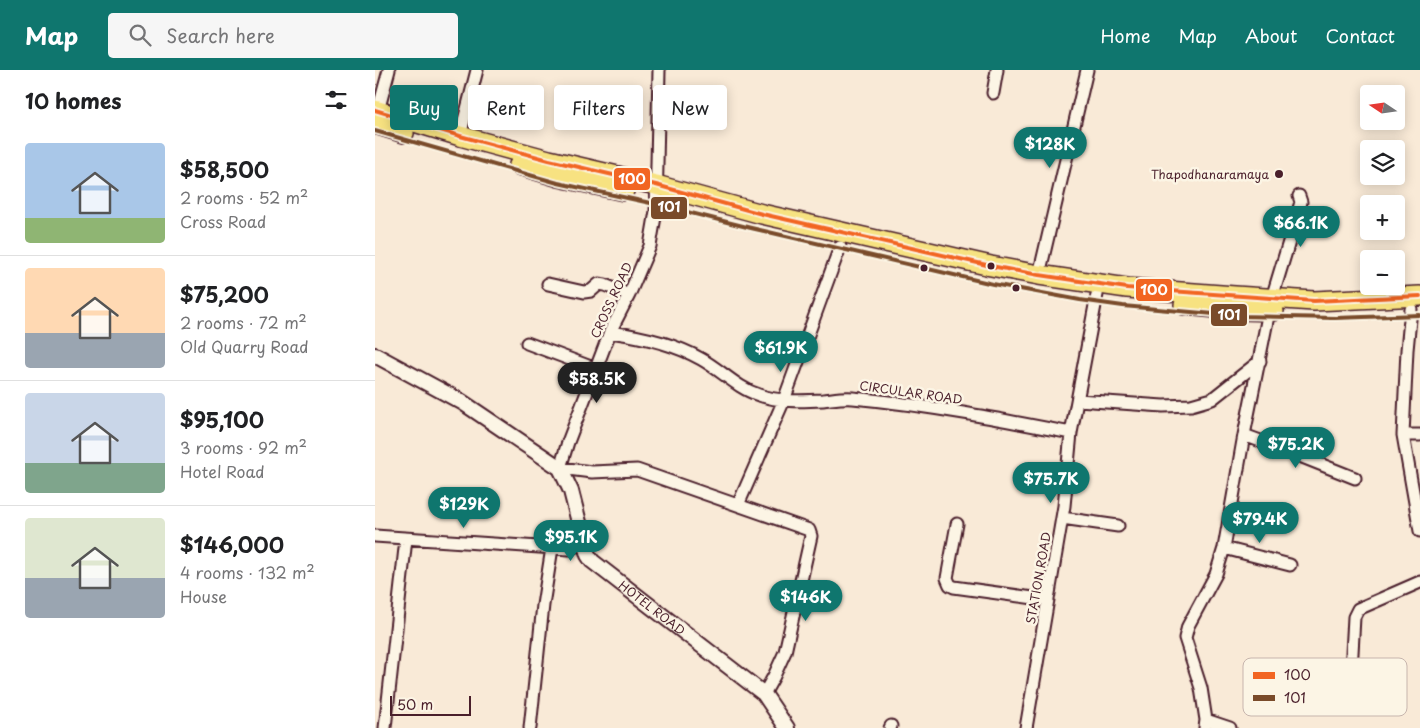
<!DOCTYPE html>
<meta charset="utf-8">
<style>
:root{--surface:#fff;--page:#f6f6f6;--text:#202124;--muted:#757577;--line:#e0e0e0;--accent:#0f766e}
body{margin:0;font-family:"Playpen Sans",sans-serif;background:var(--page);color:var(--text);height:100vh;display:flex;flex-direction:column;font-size:19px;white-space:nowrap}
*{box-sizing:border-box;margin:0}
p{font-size:16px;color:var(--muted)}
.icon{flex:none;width:28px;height:28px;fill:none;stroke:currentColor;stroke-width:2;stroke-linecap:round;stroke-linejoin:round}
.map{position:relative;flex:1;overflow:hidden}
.panel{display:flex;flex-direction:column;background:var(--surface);width:375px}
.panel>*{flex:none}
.top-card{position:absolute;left:15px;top:15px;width:475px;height:45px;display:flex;gap:10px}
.needle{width:32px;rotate:283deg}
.buttons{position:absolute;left:985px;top:15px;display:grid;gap:10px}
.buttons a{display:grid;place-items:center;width:45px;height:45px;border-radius:5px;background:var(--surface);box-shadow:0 2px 12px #0003;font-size:25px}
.scale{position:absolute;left:15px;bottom:12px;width:81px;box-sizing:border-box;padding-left:5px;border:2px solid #4a1f2b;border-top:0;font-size:14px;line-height:18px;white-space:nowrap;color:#4a1f2b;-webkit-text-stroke:4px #fcf5e5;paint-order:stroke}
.price{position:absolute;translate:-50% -42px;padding:0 11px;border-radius:18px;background:var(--accent);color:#fff;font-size:16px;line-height:32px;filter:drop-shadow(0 1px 2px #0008)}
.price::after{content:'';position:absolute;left:50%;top:30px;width:15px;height:11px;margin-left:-8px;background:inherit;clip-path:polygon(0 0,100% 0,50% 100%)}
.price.current{background:#222;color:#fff}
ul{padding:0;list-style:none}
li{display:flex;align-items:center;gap:15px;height:125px;padding:0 25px}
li+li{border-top:1px solid var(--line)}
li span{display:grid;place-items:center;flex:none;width:140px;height:100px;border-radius:5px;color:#555}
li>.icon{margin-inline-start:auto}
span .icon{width:60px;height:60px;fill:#fffc;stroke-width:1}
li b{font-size:21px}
h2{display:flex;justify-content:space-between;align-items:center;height:60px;padding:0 25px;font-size:21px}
.tag{padding:0 18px;border-radius:5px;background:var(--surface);box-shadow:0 2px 12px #0003;font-size:18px;line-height:45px}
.tag.current{background:var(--accent);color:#fff}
header{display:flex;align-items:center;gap:30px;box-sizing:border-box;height:70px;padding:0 25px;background:var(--accent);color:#fff}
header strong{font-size:24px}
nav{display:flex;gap:28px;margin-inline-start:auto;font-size:18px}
.search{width:350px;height:45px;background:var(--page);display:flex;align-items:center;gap:12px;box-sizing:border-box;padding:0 18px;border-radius:5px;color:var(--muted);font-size:19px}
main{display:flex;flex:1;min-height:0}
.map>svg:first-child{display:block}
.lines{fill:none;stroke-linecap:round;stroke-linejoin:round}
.minor-casing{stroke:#4a1f2b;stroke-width:15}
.tertiary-casing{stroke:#4a1f2b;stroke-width:18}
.trunk-casing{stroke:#4a1f2b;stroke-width:22}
.minor{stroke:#fcf5e5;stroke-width:11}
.tertiary{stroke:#fcf5e5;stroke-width:14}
.trunk{stroke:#f7e281;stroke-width:19}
.bus-1-casing{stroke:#fcf5e5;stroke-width:8}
.bus-2-casing{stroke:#fcf5e5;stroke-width:8}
.bus-1{stroke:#f26522;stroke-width:4}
.bus-2{stroke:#7a4b2a;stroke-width:4}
.poi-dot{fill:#4a1f2b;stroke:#fcf5e5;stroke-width:2}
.labels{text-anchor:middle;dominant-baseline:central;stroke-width:5;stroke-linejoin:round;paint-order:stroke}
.poi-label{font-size:12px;fill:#4a1f2b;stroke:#fcf5e5;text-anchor:end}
.street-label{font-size:12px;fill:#4a1f2b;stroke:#fcf5e5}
.key{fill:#fcf5e5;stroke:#c7b5ad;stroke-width:1}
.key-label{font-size:14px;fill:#4a1f2b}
.line-badge{stroke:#fcf5e5;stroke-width:2}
.badge-label{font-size:14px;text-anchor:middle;font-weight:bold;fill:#fff}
</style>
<header>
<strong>Map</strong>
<div class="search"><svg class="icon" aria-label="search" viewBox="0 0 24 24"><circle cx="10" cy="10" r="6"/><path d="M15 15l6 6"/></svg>Search here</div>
<nav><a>Home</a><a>Map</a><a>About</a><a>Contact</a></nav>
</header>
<main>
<section class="panel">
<h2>10 homes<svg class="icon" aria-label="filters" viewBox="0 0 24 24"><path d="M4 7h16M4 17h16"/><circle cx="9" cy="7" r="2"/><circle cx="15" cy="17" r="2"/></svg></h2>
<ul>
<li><span style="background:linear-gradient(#a9c7e8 75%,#8fb573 0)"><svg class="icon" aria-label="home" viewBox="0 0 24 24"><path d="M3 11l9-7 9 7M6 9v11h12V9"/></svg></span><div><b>$58,500</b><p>2 rooms · 52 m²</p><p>Cross Road</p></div></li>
<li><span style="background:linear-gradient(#ffd9b3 65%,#9aa5b1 0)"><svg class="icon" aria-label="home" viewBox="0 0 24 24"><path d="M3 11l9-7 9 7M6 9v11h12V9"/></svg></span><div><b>$75,200</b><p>2 rooms · 72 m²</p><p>Old Quarry Road</p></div></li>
<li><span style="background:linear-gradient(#c9d6e8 70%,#7fa58c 0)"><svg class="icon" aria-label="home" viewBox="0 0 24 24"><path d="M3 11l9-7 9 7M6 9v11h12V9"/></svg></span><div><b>$95,100</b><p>3 rooms · 92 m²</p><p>Hotel Road</p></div></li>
<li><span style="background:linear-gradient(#dfe7d0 60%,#9aa5b1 0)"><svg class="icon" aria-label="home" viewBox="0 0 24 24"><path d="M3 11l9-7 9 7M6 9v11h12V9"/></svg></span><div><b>$146,000</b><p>4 rooms · 132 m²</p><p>House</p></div></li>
</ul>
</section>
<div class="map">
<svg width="1045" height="658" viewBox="0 0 1045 658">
<rect width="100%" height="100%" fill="#f9ead7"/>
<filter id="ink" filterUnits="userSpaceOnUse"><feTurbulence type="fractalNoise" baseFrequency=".02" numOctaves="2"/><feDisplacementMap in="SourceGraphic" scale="10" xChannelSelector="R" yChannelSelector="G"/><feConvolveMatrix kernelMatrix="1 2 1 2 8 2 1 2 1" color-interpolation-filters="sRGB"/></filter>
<g filter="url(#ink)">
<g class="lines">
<defs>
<path id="minor" d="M284,0L281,141L275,176L254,225L235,262L193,372L185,398L217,402L262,400L434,460L436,466L410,582L399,606L389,624
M618,23L622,0
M3,41L14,0
M85,66L102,0
M664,205L712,0
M173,214L209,222L216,221L224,214L230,215L254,225
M897,228L926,132L924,126
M1036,239L1032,280L1028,365L1045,461
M235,262C264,266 300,274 326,289C346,300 362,318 384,325C404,332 427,331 448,330C458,329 468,327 478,328C552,335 624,349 696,363
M152,273L221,299
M703,330L788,336L816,335L837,329L885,291
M869,365L902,377L980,408
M1028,365H1045
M363,435L409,330L465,177
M687,448L743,456
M582,454L572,508L575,515L579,517L673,530
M0,466L194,479L209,472
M849,478L915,495
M976,601L979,547L983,539L1045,512
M831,650L855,658
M10,658L31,469
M155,658L168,535L177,478
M515,658L516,656
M651,658L689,436L696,363L724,214
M830,658L831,650L826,618L810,568L813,556L841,504L849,478L869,365L894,241"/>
<g id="tertiary">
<path id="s1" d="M0,285L87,332L185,398L196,421L209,472L213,485L217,491L389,624L412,658"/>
</g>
<path id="trunk" d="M0,40L85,66L174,90L281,115L387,144L616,196L664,205L752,218L860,226L939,231L1045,226
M0,54L29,63
M144,95L184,107L249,121
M809,235L862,240L899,241"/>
</defs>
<use href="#minor" class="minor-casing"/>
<use href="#tertiary" class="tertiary-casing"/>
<use href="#trunk" class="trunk-casing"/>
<use href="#minor" class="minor"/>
<use href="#tertiary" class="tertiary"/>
<use href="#trunk" class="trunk"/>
<defs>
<path id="bus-1" d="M0,40L85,66L174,90L281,115L387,144L616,196L664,205L752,218L939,231L1045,226"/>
<path id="bus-2" d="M0,61L183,113L280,134L376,158L618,214L705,230L748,236L862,246L960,248L1045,245"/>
</defs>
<use href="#bus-1" class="bus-1-casing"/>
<use href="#bus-2" class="bus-2-casing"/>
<use href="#bus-1" class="bus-1"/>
<use href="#bus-2" class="bus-2"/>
</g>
</g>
<g class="poi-dot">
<circle cx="904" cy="104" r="5"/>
<circle cx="616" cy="196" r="4.5"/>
<circle cx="549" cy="198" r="4.5"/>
<circle cx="641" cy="218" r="4.5"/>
</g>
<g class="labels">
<g class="poi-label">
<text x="894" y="104">Thapodhanaramaya</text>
</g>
<g class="street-label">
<text transform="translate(236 230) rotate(-65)">CROSS ROAD</text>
<text transform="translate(536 322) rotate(8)">CIRCULAR ROAD</text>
<text transform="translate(663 508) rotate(-80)">STATION ROAD</text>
<text stroke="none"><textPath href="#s1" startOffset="392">HOTEL ROAD</textPath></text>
</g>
</g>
<rect x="868" y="588" width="164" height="58" rx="8" class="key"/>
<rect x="878" y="602" width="22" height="7" fill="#f26522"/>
<rect x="878" y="625" width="22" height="6" fill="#7a4b2a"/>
<g class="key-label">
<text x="909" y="610">100</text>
<text x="909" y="633">101</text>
</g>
<g class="line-badge">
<rect x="238" y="97" width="38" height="24" rx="5" fill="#f26522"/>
<rect x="275" y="126" width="38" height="24" rx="5" fill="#7a4b2a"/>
<rect x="760" y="208" width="38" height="24" rx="5" fill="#f26522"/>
<rect x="835" y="233" width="38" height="24" rx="5" fill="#7a4b2a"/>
</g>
<g class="badge-label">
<text x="257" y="114">100</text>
<text x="294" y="142">101</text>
<text x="779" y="225">100</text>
<text x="854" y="250">101</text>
</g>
</svg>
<div class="buttons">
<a><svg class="needle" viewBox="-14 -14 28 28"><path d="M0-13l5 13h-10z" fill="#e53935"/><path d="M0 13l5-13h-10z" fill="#757577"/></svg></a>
<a><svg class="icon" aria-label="layers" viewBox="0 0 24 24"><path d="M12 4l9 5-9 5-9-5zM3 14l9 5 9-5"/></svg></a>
<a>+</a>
<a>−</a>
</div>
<div class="scale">50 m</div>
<b class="price" style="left:675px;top:99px">$128K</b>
<b class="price" style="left:926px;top:178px">$66.1K</b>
<b class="price" style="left:406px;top:303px">$61.9K</b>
<b class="price current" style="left:222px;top:334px">$58.5K</b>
<b class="price" style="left:921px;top:399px">$75.2K</b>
<b class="price" style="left:676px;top:434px">$75.7K</b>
<b class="price" style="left:89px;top:459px">$129K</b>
<b class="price" style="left:885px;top:474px">$79.4K</b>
<b class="price" style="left:196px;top:492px">$95.1K</b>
<b class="price" style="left:431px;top:552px">$146K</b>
<div class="top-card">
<a class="tag current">Buy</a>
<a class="tag">Rent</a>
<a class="tag">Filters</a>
<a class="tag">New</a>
</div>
</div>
</main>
